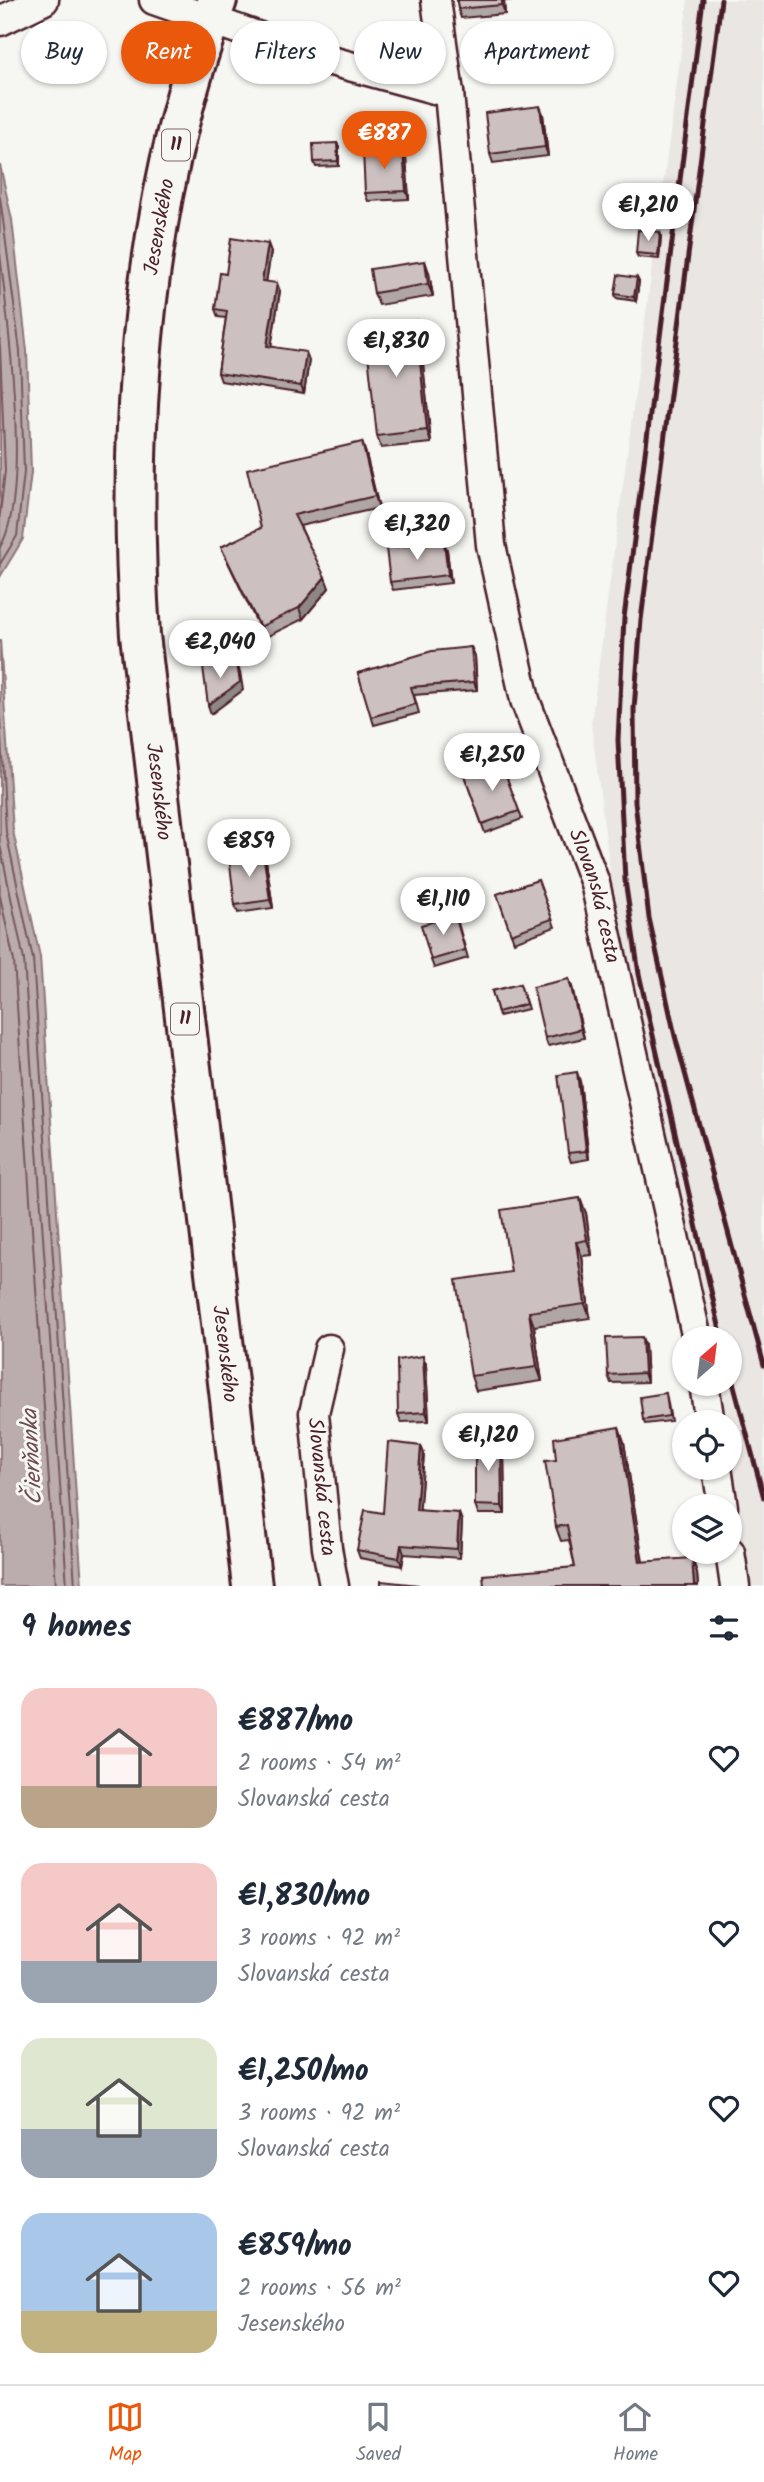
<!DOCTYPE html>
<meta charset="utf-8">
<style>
:root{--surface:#fff;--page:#f2f2f3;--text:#1f2937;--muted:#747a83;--line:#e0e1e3;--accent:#ea580c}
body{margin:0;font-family:Kalam,sans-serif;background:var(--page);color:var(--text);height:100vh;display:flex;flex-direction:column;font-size:26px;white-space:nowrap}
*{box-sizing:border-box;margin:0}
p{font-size:23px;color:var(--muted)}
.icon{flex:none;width:38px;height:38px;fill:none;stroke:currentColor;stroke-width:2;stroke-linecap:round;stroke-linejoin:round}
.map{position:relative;height:1586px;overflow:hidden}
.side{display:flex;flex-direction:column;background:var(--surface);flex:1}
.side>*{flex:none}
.hud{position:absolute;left:21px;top:21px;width:723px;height:63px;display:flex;gap:14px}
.needle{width:46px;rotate:28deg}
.fabs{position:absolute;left:672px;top:1326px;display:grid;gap:14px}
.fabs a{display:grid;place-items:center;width:70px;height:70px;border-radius:50%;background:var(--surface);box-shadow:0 2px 5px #0004;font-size:35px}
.price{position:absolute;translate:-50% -60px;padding:0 16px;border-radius:24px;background:#fff;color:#222;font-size:23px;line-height:46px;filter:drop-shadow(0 2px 4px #0008)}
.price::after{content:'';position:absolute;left:50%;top:42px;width:21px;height:16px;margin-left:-10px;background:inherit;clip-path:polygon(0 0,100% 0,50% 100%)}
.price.on{background:var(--accent);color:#fff}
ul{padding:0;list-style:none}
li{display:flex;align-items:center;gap:21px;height:175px;padding:0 21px}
li span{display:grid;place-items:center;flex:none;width:196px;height:140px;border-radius:21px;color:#555}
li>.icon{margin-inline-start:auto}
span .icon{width:84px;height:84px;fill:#fffc;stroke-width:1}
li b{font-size:30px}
h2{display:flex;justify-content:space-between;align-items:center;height:84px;padding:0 21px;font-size:30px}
.tag{padding:0 24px;border-radius:32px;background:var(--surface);box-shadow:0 2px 5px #0004;font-size:24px;line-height:63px}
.tag.on{background:var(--accent);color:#fff}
.menu{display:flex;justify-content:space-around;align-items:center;height:98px;border-top:2px solid var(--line);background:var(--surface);font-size:19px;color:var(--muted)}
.menu a{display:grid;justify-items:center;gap:4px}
.menu .on{color:var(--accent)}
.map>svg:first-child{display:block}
.built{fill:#e9e6e3}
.water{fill:#bbadae;stroke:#8e747a;stroke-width:2}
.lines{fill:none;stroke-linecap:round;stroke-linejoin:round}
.shore{stroke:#77585f;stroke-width:2}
.minor-casing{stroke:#4a1f2b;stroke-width:33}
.primary-casing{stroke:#4a1f2b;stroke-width:44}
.minor{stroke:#f6f6f2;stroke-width:28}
.primary{stroke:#f6f6f2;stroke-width:38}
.rail{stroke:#4a1f2b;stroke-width:5}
.wall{fill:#afa6a5;stroke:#4a1f2b;stroke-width:2}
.shaded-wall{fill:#8f8786;stroke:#4a1f2b;stroke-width:2}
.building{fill:#ccc1c0;stroke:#4a1f2b;stroke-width:2}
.labels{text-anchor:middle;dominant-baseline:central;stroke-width:6;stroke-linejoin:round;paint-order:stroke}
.shield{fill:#f6f6f2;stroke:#7e6067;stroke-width:2}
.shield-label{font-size:19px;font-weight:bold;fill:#4a1f2b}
.street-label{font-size:21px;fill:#4a1f2b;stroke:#f6f6f2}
.water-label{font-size:23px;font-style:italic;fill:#6c4a52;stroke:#f6f6f2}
</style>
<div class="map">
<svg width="764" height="1586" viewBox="0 0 764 1586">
<rect width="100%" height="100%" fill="#f6f6f2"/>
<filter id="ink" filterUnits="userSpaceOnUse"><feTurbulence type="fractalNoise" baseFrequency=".0143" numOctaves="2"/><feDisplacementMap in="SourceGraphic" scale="14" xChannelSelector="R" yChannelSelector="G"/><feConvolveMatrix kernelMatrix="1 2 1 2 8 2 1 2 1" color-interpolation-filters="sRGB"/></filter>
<g filter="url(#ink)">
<path class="built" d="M688,0H764V1586H740L730,1533V1423H709L701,1384H730V1339H692L625,988L591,723Z"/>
<path class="water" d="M0,165L12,220L27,351L31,472L23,539L0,577Z
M0,640L13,831L40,957L82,1586H0Z"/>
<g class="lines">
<path class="shore" d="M0,197L20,351L24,472L17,536L0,564
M0,253C7,317 32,495 0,547
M0,346L5,471L0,514
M0,717L6,832L33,959L75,1586
M0,845L24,960L67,1586
M0,896L14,961L56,1586"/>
<defs>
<g id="minor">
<path d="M154,0L320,58L449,93"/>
<path id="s1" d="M436,0L449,93L491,545L525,700L595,883L697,1339"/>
<path d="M0,21L44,0"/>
<path id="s2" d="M329,1349L314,1413L327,1548L334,1586"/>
<path d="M704,1384L710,1423"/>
<path d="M717,1468L723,1507"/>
<path d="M730,1552L735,1586"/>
</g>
<g id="primary">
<path id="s3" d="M217,0C143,202 126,422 140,635L252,1586"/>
</g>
</defs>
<use href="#minor" class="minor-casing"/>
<use href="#primary" class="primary-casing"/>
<use href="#minor" class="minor"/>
<use href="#primary" class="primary"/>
<path class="rail" d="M703,0L624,618L618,740L625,880L639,974L722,1339
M721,0L641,620L634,709L635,802L649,918L675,1036L764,1365
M730,1371L764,1498"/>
</g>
<path class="wall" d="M457,0H514L504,1L505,14L461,18L458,9Z
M543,114L548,156L493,163L490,154Z
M337,143L339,147V166L316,167L314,162Z
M406,157L409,199L368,201L365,193Z
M660,232L661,236L659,259L638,257L636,253Z
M268,244L271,252L266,282L280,291L271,346L309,360L304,394L221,381L218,373L226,318L218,317L215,309L226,274Z
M425,261L429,273L433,296L379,305L374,293Z
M637,278L639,282L636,301L616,298L615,294Z
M416,322L420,334L431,443L381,448L377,436Z
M362,442L366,454L379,508L300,526L329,588L303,619L264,638L226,558L221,547L261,528Z
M444,542L447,550L451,583L393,590L390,582Z
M471,647L475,656L477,690L414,695L419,713L374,725L358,673Z
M501,762L522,819L485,833L464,775Z
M263,852L266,861L273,908L238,913L235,905Z
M538,880L555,927L514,942L497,894Z
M458,923L468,958L434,968L431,960Z
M569,979L572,987L584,1038L548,1046L545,1038Z
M520,984L528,1009L499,1016L492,991Z
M580,1081L589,1159L571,1162L568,1153Z
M586,1213L592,1255L582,1256L590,1318L534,1326L542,1381L476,1391L471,1376L511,1272Z
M645,1345L647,1382L611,1383L608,1375Z
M426,1365L429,1421L401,1422L398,1414Z
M667,1398L671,1421L645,1424L643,1420Z
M619,1427L624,1442L643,1562L692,1558L697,1573L698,1586H481L575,1567L569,1540L561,1541L556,1527V1460Z
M421,1446L424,1454L419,1510L462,1521L460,1558L404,1554L402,1566L360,1558L357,1550L383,1513Z
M504,1448L505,1514H478L475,1505Z"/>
<path class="shaded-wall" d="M502,0H504L505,14L502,5Z
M540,106L543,114L548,156L545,147Z
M337,143L339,147V166L338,161Z
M403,149L406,157L409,199L406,191Z
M660,232L661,236L659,259L658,255Z
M268,244L271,252L265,289L262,281Z
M425,261L429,273L433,296L428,284Z
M637,278L639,282L636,301L634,297Z
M277,283L280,291L270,354L267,346Z
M416,322L420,334L431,443L427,430Z
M306,352L309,360L304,394L301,386Z
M362,442L366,454L379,508L375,496Z
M444,542L447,550L451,583L448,575Z
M325,577L329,588L303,619L299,608Z
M471,647L475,656L477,690L474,682Z
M237,664L240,672L243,690L211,714L208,705Z
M263,852L266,861L273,908L270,900Z
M569,979L572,987L584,1038L581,1029Z
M577,1072L580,1081L589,1159L586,1151Z
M580,1198L586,1213L592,1255L587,1240Z
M576,1242L582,1256L590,1318L585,1304Z
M529,1312L534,1326L542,1381L537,1367Z
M642,1337L645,1345L647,1382L644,1373Z
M423,1356L426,1365L429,1421L426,1412Z
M619,1427L624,1442L645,1577L640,1562Z
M501,1440L504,1448L505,1514L502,1506Z
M421,1446L424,1454L419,1518L416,1510Z
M459,1513L462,1521L460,1558L457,1549Z
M401,1545L404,1554L402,1566L399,1558Z
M692,1558L697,1573L698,1586H694Z"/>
<path class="building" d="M457,0H502V5L458,9Z
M540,106L545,147L490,154L485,113Z
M337,143L338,161L314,162L313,144Z
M403,149L406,191L365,193L363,151Z
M638,230L660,232L658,255L636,253Z
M231,238L268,244L262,281L277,283L267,346L306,352L301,386L218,373L227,311L215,309L220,273L226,274Z
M425,261L428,284L374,293L370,269Z
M618,275L637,278L634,297L615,294Z
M416,322L427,430L377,436L365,327Z
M362,442L375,496L294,515L325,577L299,608L260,627L221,547L261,528L247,469Z
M444,542L448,575L390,582L386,548Z
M471,647L474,682L411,687L416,704L371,717L358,673L432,651Z
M237,664L240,682L208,705L203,667Z
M501,762L519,811L482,824L464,775Z
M263,852L270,900L235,905L229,857Z
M538,880L552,919L511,934L497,894Z
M455,915L465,950L431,960L421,925Z
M569,979L581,1029L545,1038L533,987Z
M520,984L526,1004L498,1012L492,991Z
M577,1072L586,1151L568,1153L558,1075Z
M580,1198L587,1240L576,1242L585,1304L529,1312L537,1367L471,1376L456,1280L511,1272L501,1210Z
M642,1337L644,1373L608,1375L606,1338Z
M423,1356L426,1412L398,1414L397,1360Z
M666,1393L669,1416L643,1420L640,1397Z
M619,1427L640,1562L692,1558L694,1586H481L484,1585L483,1575L575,1567L567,1525L556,1527L545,1461L556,1460L554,1438Z
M475,1440H501L502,1506L475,1505Z
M388,1442L421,1446L416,1510L459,1513L457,1549L401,1545L399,1558L357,1550L365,1510L383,1513Z
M381,1581L418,1585V1586H381Z"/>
</g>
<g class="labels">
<g class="shield">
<rect x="162" y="129.5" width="28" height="31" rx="5"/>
<rect x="171" y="1003.5" width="28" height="31" rx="5"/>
</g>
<g class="shield-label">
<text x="176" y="145">11</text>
<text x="185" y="1019">11</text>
</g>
<g class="street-label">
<text transform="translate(160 227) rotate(-80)">Jesenského</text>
<text stroke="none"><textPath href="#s3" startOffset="802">Jesenského</textPath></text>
<text stroke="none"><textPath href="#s1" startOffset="915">Slovanská cesta</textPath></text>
<text stroke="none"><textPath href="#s3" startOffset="1368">Jesenského</textPath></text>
<text stroke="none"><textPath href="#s2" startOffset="140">Slovanská cesta</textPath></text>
</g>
<g class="water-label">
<text transform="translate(33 1457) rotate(-93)">Čierňanka</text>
</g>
</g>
</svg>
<div class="fabs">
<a><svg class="needle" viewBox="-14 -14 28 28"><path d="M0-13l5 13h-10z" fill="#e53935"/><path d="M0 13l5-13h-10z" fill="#747a83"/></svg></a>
<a><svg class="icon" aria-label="locate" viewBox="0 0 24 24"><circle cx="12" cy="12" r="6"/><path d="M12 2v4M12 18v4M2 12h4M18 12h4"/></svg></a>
<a><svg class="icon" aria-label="layers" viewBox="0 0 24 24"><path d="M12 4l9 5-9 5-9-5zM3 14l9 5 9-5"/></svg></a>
</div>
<b class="price on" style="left:384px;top:171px">€887</b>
<b class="price" style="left:648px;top:243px">€1,210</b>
<b class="price" style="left:396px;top:379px">€1,830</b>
<b class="price" style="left:417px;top:562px">€1,320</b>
<b class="price" style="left:220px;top:680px">€2,040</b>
<b class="price" style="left:492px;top:793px">€1,250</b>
<b class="price" style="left:249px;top:879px">€859</b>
<b class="price" style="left:443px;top:937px">€1,110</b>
<b class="price" style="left:488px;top:1473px">€1,120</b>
<div class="hud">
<a class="tag">Buy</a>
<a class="tag on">Rent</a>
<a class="tag">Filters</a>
<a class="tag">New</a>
<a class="tag">Apartment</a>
</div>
</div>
<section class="side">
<h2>9 homes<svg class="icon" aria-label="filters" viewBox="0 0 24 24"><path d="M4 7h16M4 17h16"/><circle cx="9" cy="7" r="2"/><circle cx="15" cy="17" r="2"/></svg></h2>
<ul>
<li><span style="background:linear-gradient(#f6c9c9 70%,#b9a48a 0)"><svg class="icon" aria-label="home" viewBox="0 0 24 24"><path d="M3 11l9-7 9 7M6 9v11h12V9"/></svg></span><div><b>€887/mo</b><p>2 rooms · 54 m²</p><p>Slovanská cesta</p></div><svg class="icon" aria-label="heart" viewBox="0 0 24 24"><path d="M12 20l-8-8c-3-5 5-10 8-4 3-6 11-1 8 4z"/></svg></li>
<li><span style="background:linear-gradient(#f6c9c9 70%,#9aa5b1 0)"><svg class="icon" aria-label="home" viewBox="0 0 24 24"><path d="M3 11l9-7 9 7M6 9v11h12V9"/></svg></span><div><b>€1,830/mo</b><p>3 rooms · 92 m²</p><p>Slovanská cesta</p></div><svg class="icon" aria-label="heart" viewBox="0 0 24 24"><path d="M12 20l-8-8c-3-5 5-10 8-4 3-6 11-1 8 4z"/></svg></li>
<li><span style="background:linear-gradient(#dfe7d0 65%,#9aa5b1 0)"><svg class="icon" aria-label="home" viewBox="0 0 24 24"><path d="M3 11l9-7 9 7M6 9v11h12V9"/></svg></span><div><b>€1,250/mo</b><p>3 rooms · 92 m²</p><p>Slovanská cesta</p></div><svg class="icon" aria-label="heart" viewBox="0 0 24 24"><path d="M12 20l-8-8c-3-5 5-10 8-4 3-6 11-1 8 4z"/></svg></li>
<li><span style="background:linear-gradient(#a9c7e8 70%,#c2b280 0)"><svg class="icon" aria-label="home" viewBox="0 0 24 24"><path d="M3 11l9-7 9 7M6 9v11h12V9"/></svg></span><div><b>€859/mo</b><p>2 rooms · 56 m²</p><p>Jesenského</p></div><svg class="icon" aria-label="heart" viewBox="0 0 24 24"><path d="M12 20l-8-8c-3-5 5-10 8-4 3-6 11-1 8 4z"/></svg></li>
</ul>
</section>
<nav class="menu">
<a class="on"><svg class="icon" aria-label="map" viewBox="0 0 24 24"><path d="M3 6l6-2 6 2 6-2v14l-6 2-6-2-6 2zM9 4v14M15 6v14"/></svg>Map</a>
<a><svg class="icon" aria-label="saved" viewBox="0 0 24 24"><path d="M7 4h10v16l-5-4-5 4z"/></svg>Saved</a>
<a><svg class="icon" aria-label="home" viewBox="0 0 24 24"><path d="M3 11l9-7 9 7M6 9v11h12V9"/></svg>Home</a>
</nav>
